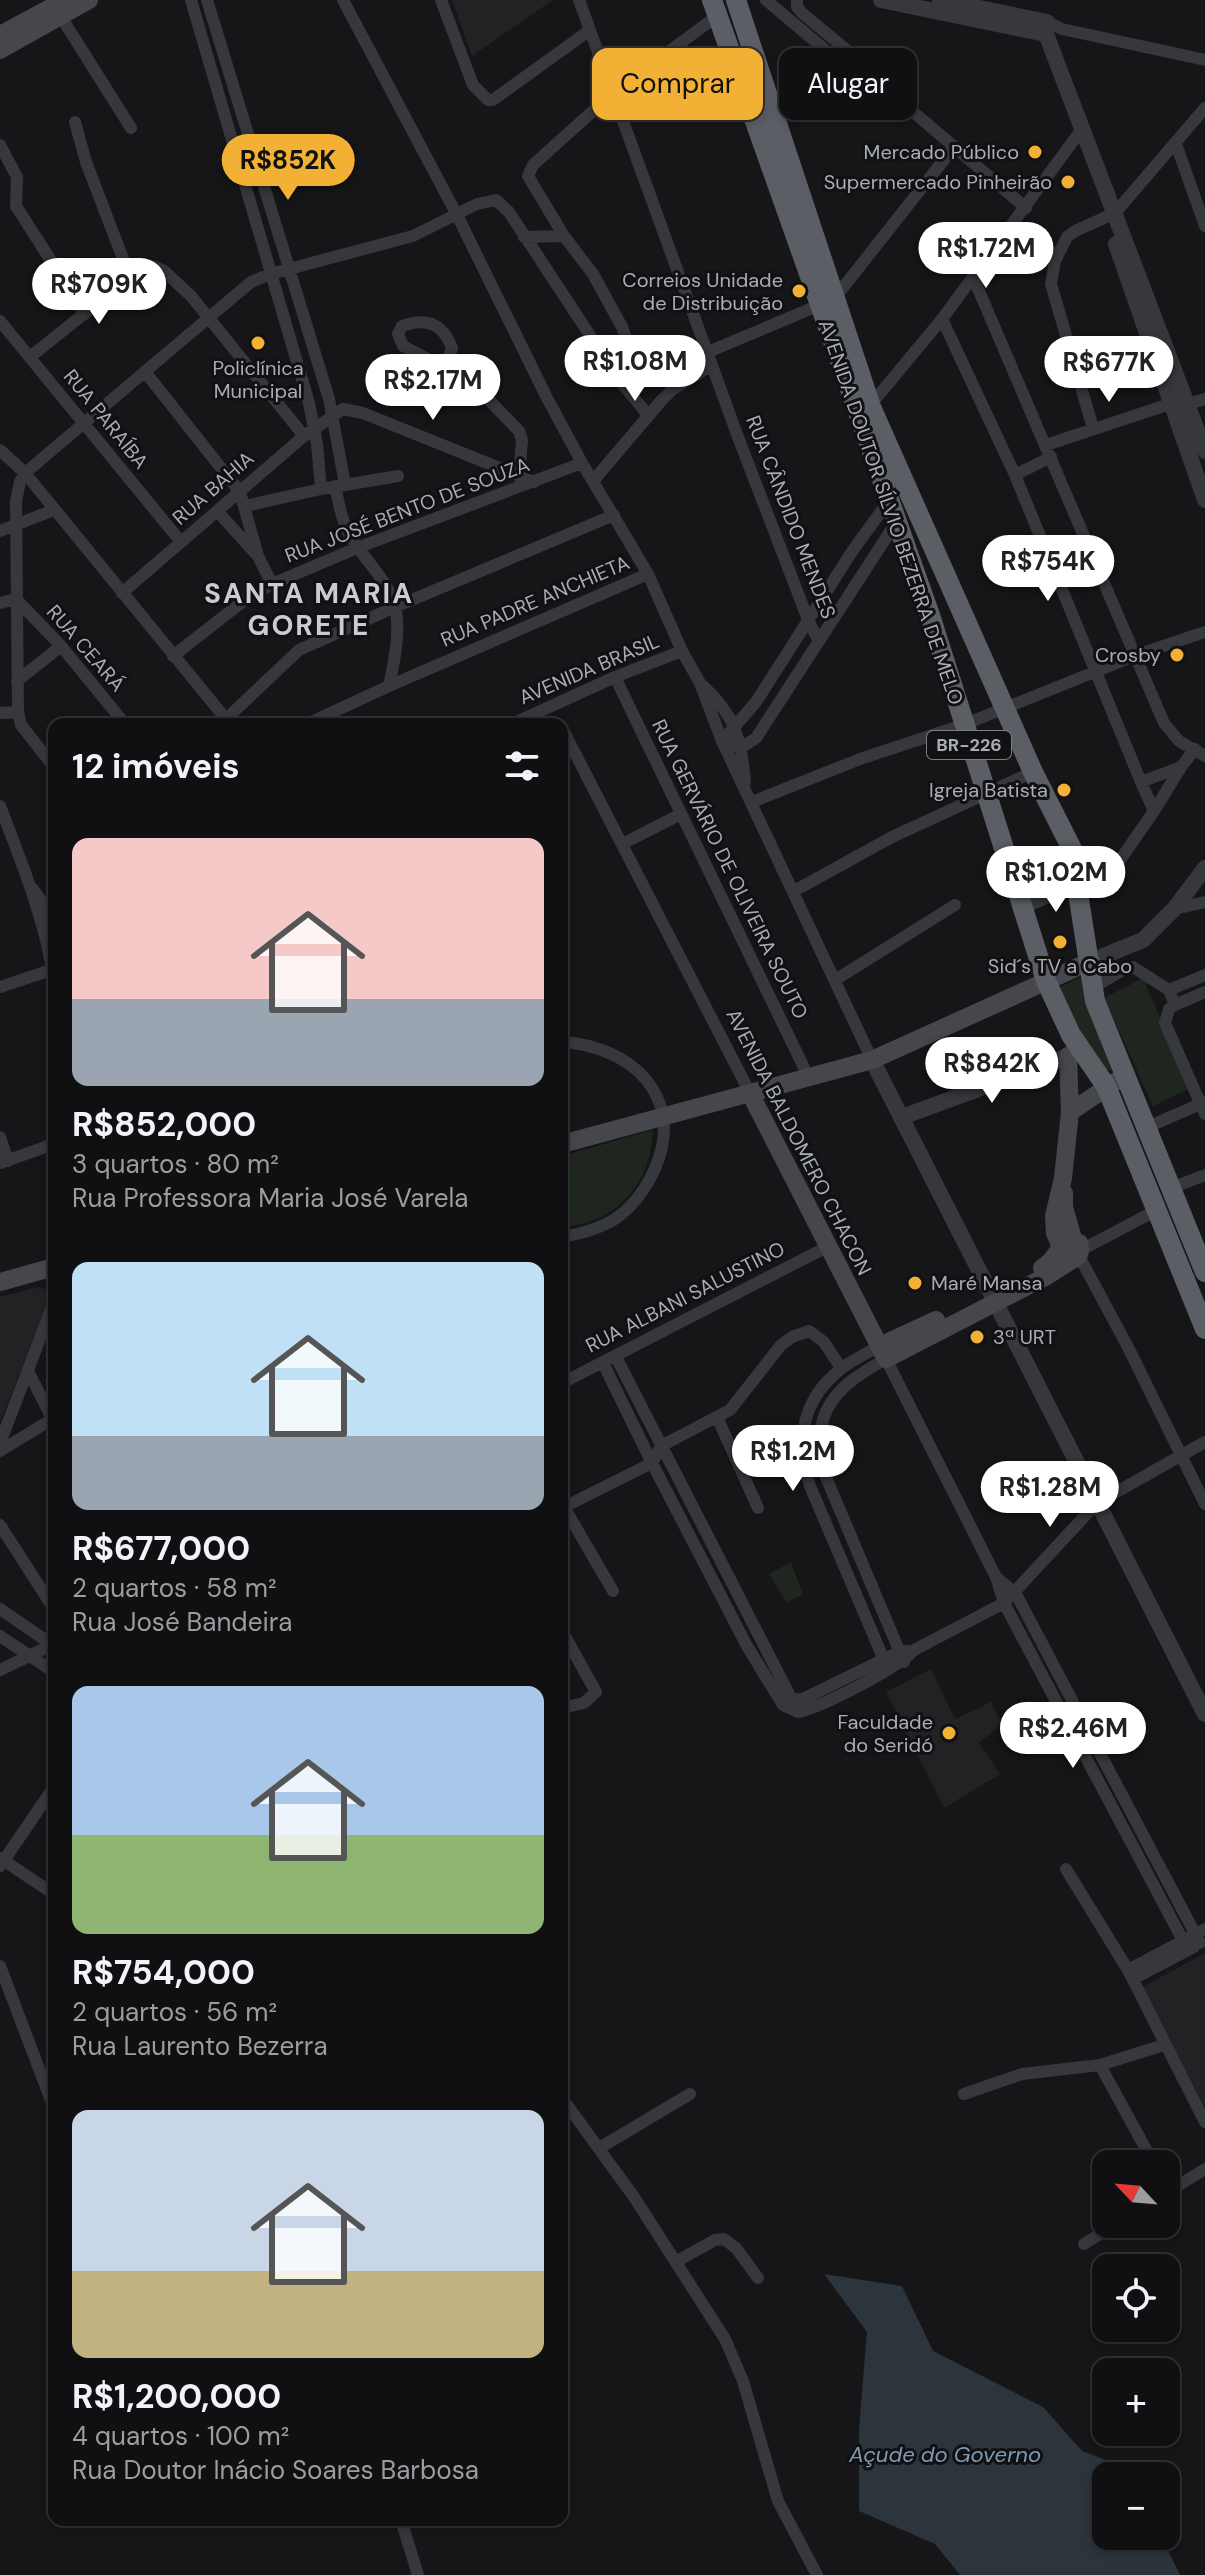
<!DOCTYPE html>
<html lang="pt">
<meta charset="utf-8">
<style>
:root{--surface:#101012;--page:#19191b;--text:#f1f3f6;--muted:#9c9d9f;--line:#303032;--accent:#f2b134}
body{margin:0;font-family:"DM Sans",sans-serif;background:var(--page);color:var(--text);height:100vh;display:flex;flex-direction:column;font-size:30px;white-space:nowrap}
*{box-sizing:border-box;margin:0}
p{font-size:26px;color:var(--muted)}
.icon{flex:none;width:44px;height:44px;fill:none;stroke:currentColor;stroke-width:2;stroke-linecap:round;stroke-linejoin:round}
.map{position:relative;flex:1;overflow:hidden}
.sheet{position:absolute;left:48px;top:718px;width:520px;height:1808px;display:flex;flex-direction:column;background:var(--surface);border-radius:16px;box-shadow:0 4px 12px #0003,0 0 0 2px var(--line)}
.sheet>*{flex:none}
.top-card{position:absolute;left:592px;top:48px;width:492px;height:72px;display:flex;gap:16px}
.needle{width:52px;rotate:296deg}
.fabs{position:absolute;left:1092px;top:2150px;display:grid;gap:16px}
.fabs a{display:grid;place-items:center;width:88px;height:88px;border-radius:16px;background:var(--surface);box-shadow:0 4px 12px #0003,0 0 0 2px var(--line);font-size:40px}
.price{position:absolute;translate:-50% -68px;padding:0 18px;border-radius:28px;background:#fff;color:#222;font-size:26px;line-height:52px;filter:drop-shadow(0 2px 4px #0008)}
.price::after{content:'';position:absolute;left:50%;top:48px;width:24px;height:18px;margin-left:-12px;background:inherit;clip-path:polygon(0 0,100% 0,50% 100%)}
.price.active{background:var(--accent);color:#111}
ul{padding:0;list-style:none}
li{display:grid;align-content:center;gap:16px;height:424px;padding:0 24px}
li span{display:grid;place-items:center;height:248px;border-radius:16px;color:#555}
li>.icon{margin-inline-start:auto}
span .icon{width:144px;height:144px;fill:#fffc;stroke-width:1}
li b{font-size:34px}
h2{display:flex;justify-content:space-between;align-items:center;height:96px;padding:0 24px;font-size:34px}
.pill{padding:0 28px;border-radius:16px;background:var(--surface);box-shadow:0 4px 12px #0003,0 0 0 2px var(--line);font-size:28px;line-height:72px}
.pill.active{background:var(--accent);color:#111}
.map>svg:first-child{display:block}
.built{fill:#222225}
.green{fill:#1e261f}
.water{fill:#2c353c}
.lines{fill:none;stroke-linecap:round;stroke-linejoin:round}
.minor{stroke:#37383d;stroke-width:12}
.tertiary{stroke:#37383d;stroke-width:16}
.secondary{stroke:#45474d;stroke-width:18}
.trunk{stroke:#5b5e65;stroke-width:20}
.poi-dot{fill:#f2b134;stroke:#111113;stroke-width:3}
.labels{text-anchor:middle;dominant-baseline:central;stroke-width:6;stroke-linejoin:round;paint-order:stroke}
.shield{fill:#111113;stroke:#7b7e86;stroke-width:2}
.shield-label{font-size:18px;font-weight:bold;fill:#a8adb8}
.poi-label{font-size:20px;fill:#a8adb8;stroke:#111113;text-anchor:end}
.street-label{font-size:20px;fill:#a8adb8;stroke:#111113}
.water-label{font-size:22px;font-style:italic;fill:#7f9bb3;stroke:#111113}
.district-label{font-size:28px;font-weight:bold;letter-spacing:2px;fill:#c9ccd4;stroke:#111113}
</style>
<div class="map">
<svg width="1205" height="2575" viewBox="0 0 1205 2575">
<rect width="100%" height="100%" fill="#161618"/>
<path class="built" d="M452,0H553L472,56Z
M38,1287L44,1288L49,1300L0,1422V1297Z
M931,1669L955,1719L991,1702L1002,1724L979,1743L1000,1774L944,1808L886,1692Z
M1205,1953V2107L1141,1988Z"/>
<path class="green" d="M1087,974L1114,1066L1112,1071L1107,1070C1093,1051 1056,1011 1060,987Z
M1143,978L1190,1088L1153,1106L1104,998Z
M653,1130C651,1184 617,1223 562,1227V1156Z
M791,1562L803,1595L786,1602L769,1574Z"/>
<path class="water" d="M824,2274L902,2286L933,2351L1043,2407L1082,2451L1127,2468L1131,2476H1106V2536H1161L1180,2575H960L935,2544L859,2511V2429L867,2332Z"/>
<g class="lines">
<path class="minor" d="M191,0L309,403L317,444L321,489
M207,0L329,399L345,484
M343,0L457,215L546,396L582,463L648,574L682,651L700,683L722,741L872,1060
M441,0L473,85L488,100H493L590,30
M579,0L738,437L809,622L819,641
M766,0L855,75L884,90
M797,0V7L802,13L860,61L891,93L1026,208
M58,12L131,128
M1047,22L1062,29L1205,60
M75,122L86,162L130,277
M1176,144L1205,226
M0,145L17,177L16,206L85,314
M524,237L564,236
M973,277L1164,723L1179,741L1205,756
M942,319L1015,475L1141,782L1181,767L1195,749
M0,321L181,542
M708,352L834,299L954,147
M30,357L130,277L148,266L155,267L164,271L191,296L304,436
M445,368L452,348C443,324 427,317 402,326L398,334L403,346L445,368L455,381L484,395L519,431L522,440L519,477
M146,373L240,492L258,556L272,584
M620,381L632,356L622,327L593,274L564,236L528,176L533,165L613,93L717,16
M1188,404L1205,399
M868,408L942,319L1082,129
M1093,428L1051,284L1055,261L1067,237L1075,231L1115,213L1205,108
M1046,445L1179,401
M0,450L25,473L230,724
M1015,475L1051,457
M593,481L661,401L672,390L712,365
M335,486C339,504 342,523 352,539C365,560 388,581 395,606C401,631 394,662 389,686
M245,506L321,489L398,476
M218,512L256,554
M0,531L54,510
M122,593L304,436L343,409L363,413L534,482
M0,603L16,599L61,646L125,724
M173,656L246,599L272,584L357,548L582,463
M615,677L809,1078
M17,681L61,646
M703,686C736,716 741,739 745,782
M0,713L18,712
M226,719L299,650L395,607L614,515
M307,724L389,686L648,574
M512,724L615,677L682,651
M562,728L750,1093
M722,741L756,702L853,550L891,498
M724,745L742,747L756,738L899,518
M54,767L21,725L18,712L16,501L20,482L25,473L251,282L270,274L413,236L477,204L496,200L509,212L620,381L648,415
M1141,782L1154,811
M752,802L860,759L963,725L1134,656L1205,632
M0,806C22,863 45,920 54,980
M622,844L681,814
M33,889L43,903L54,934
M794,891L892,837L1033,772
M1022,908L1077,886L1096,888L1104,883L1154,811L1181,767
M1174,909L1205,902
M835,980L955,905
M0,987L54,969
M1092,988L1126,968L1133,967L1169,990L1175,1005L1205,992
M1169,990L1205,975
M1175,1005L1169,1009L1165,1023L1205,1114
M562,1042C630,1046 685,1095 656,1166C648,1186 633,1207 615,1219C599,1229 580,1234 562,1237
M1145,1128L1205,1102
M0,1137L8,1161
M0,1163L54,1144
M1171,1188L1205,1175
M1081,1250L1157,1210
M1079,1256L1129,1349L1205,1504
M880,1346C867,1353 853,1360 842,1368C801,1400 796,1439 810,1486L887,1667
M616,1357L791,1698L801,1700L899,1652L907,1651
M603,1363L652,1463L747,1646L783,1705L798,1712C822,1707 898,1668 914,1650L1004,1603L1097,1503L1205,1442
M28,1371L54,1422
M562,1383L827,1247
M717,1417L758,1508
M0,1443L54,1302
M0,1451L54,1418
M564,1507L613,1591
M562,1508L652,1463L661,1446L730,1410L781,1345L792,1337L809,1331L824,1342L841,1368
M0,1525L54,1609
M996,1577L1016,1594L1200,1943
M0,1609L54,1646
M562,1631L596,1692L584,1703L562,1708
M0,1636L54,1672
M904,1662L820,1463C814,1406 839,1385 886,1359L996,1577L1004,1603L1188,1950
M0,1670L54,1644
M0,1858L54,1894
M0,1866L54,1787
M1066,1869L1128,1970L1205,2122
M0,1966L54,2108
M1128,1970L1205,1929
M1133,1979L1194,1947
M1100,2065L1154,2164
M964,2094L1022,2074L1100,2065L1164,2045
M562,2098L634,2197L725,2339L743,2381L778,2501L817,2575
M601,2147L690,2094
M1166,2193L1205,2169
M1084,2244L1116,2224
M677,2261L715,2240L724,2239L736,2248L758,2278
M401,2520L418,2575"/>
<path class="tertiary" d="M881,0L1046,34
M940,0L1047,22L1046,34L1205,451
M1116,244L1205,500
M1091,961L1143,940L1174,909L1205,868
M872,1060L1205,1714
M902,1117L1068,1056"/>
<path class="secondary" d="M0,35L65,0
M0,50L89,0
M750,1093L886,1359L1047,1276L1072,1260
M1070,1112L1124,1076
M562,1144L872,1060L1091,961
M1064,1193V1207L1073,1239
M1061,1247L1055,1233L1054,1216L1063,1178L1070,1112L1068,1056L1081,1050
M1042,1268C1058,1258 1057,1247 1068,1240L1079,1243C1081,1251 1080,1257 1072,1260L1063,1256L1061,1252
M0,1282L54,1267
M880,1346L936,1320"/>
<path class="trunk" d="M712,0L930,615L1046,981L1071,1035L1106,1086L1205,1329
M736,0L871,407L1033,772L1076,857L1078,893L1095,1001L1205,1272"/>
</g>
<g class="poi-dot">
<circle cx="1035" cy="152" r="8"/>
<circle cx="1068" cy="182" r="8"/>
<circle cx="799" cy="291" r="8"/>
<circle cx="258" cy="343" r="8"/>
<circle cx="1177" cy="655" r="8"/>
<circle cx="1064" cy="790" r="8"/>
<circle cx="1060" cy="942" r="8"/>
<circle cx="915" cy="1283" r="8"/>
<circle cx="977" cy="1337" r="8"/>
<circle cx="949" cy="1733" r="8"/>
</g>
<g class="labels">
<rect class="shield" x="927" y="731" width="84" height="28" rx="6"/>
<g class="shield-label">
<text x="969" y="745">BR-226</text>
</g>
<g class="poi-label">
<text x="1019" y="152">Mercado Público</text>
<text x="1052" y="182">Supermercado Pinheirão</text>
<text x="783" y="280">Correios Unidade<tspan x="783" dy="23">de Distribuição</tspan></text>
<text x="258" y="368" text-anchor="middle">Policlínica<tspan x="258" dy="23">Municipal</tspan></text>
<text x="1161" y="655">Crosby</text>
<text x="1048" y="790">Igreja Batista</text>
<text x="1060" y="966" text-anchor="middle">Sid´s TV a Cabo</text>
<text x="931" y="1283" text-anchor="start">Maré Mansa</text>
<text x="993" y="1337" text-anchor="start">3ª URT</text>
<text x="933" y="1722">Faculdade<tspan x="933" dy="23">do Seridó</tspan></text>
</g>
<g class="street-label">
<text transform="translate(106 419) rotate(51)">RUA PARAÍBA</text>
<text transform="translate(213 488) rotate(-41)">RUA BAHIA</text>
<text transform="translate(407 510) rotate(-21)">RUA JOSÉ BENTO DE SOUZA</text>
<text transform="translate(891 512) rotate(71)">AVENIDA DOUTOR SÍLVIO BEZERRA DE MELO</text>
<text transform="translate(791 517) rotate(69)">RUA CÂNDIDO MENDES</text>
<text transform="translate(535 601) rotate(-23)">RUA PADRE ANCHIETA</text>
<text transform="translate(86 648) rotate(49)">RUA CEARÁ</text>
<text transform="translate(589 669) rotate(-23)">AVENIDA BRASIL</text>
<text transform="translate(730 869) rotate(64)">RUA GERVÁRIO DE OLIVEIRA SOUTO</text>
<text transform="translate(799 1142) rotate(63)">AVENIDA BALDOMERO CHACON</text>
<text transform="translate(685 1297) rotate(-27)">RUA ALBANI SALUSTINO</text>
</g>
<g class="water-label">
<text x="945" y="2454">Açude do Governo</text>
</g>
<g class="district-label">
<text x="309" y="593">SANTA MARIA<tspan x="309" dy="32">GORETE</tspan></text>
</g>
</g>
</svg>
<div class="fabs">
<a><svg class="needle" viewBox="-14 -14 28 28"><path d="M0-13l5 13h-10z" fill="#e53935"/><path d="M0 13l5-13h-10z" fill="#9c9d9f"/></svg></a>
<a><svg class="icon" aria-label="locate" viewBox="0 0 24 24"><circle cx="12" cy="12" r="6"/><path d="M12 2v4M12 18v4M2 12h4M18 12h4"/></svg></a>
<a>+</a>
<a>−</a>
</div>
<b class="price active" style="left:288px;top:202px">R$852K</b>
<b class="price" style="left:986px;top:290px">R$1.72M</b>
<b class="price" style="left:99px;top:326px">R$709K</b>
<b class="price" style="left:635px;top:403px">R$1.08M</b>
<b class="price" style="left:1109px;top:404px">R$677K</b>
<b class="price" style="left:433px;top:422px">R$2.17M</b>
<b class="price" style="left:1048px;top:603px">R$754K</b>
<b class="price" style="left:1056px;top:914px">R$1.02M</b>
<b class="price" style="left:992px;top:1105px">R$842K</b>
<b class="price" style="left:793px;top:1493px">R$1.2M</b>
<b class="price" style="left:1050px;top:1529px">R$1.28M</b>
<b class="price" style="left:1073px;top:1770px">R$2.46M</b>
<div class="top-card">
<a class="pill active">Comprar</a>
<a class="pill">Alugar</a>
</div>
<section class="sheet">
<h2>12 imóveis<svg class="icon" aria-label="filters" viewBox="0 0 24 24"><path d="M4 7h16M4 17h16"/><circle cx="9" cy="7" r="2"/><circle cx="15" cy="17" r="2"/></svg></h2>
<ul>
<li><span style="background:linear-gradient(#f6c9c9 65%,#9aa5b1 0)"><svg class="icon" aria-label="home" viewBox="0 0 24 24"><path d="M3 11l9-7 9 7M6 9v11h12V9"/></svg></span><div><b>R$852,000</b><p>3 quartos · 80 m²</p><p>Rua Professora Maria José Varela</p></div></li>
<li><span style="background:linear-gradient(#bfe0f5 70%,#9aa5b1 0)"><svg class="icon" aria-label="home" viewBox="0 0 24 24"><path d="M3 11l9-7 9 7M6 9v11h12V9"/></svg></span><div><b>R$677,000</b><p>2 quartos · 58 m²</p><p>Rua José Bandeira</p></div></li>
<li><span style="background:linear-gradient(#a9c7e8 60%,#8fb573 0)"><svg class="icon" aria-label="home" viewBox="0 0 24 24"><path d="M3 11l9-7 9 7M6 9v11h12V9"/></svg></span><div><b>R$754,000</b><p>2 quartos · 56 m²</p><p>Rua Laurento Bezerra</p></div></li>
<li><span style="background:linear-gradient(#c9d6e8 65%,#c2b280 0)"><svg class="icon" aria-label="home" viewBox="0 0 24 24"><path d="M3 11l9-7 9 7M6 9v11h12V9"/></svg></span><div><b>R$1,200,000</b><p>4 quartos · 100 m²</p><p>Rua Doutor Inácio Soares Barbosa</p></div></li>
</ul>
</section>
</div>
